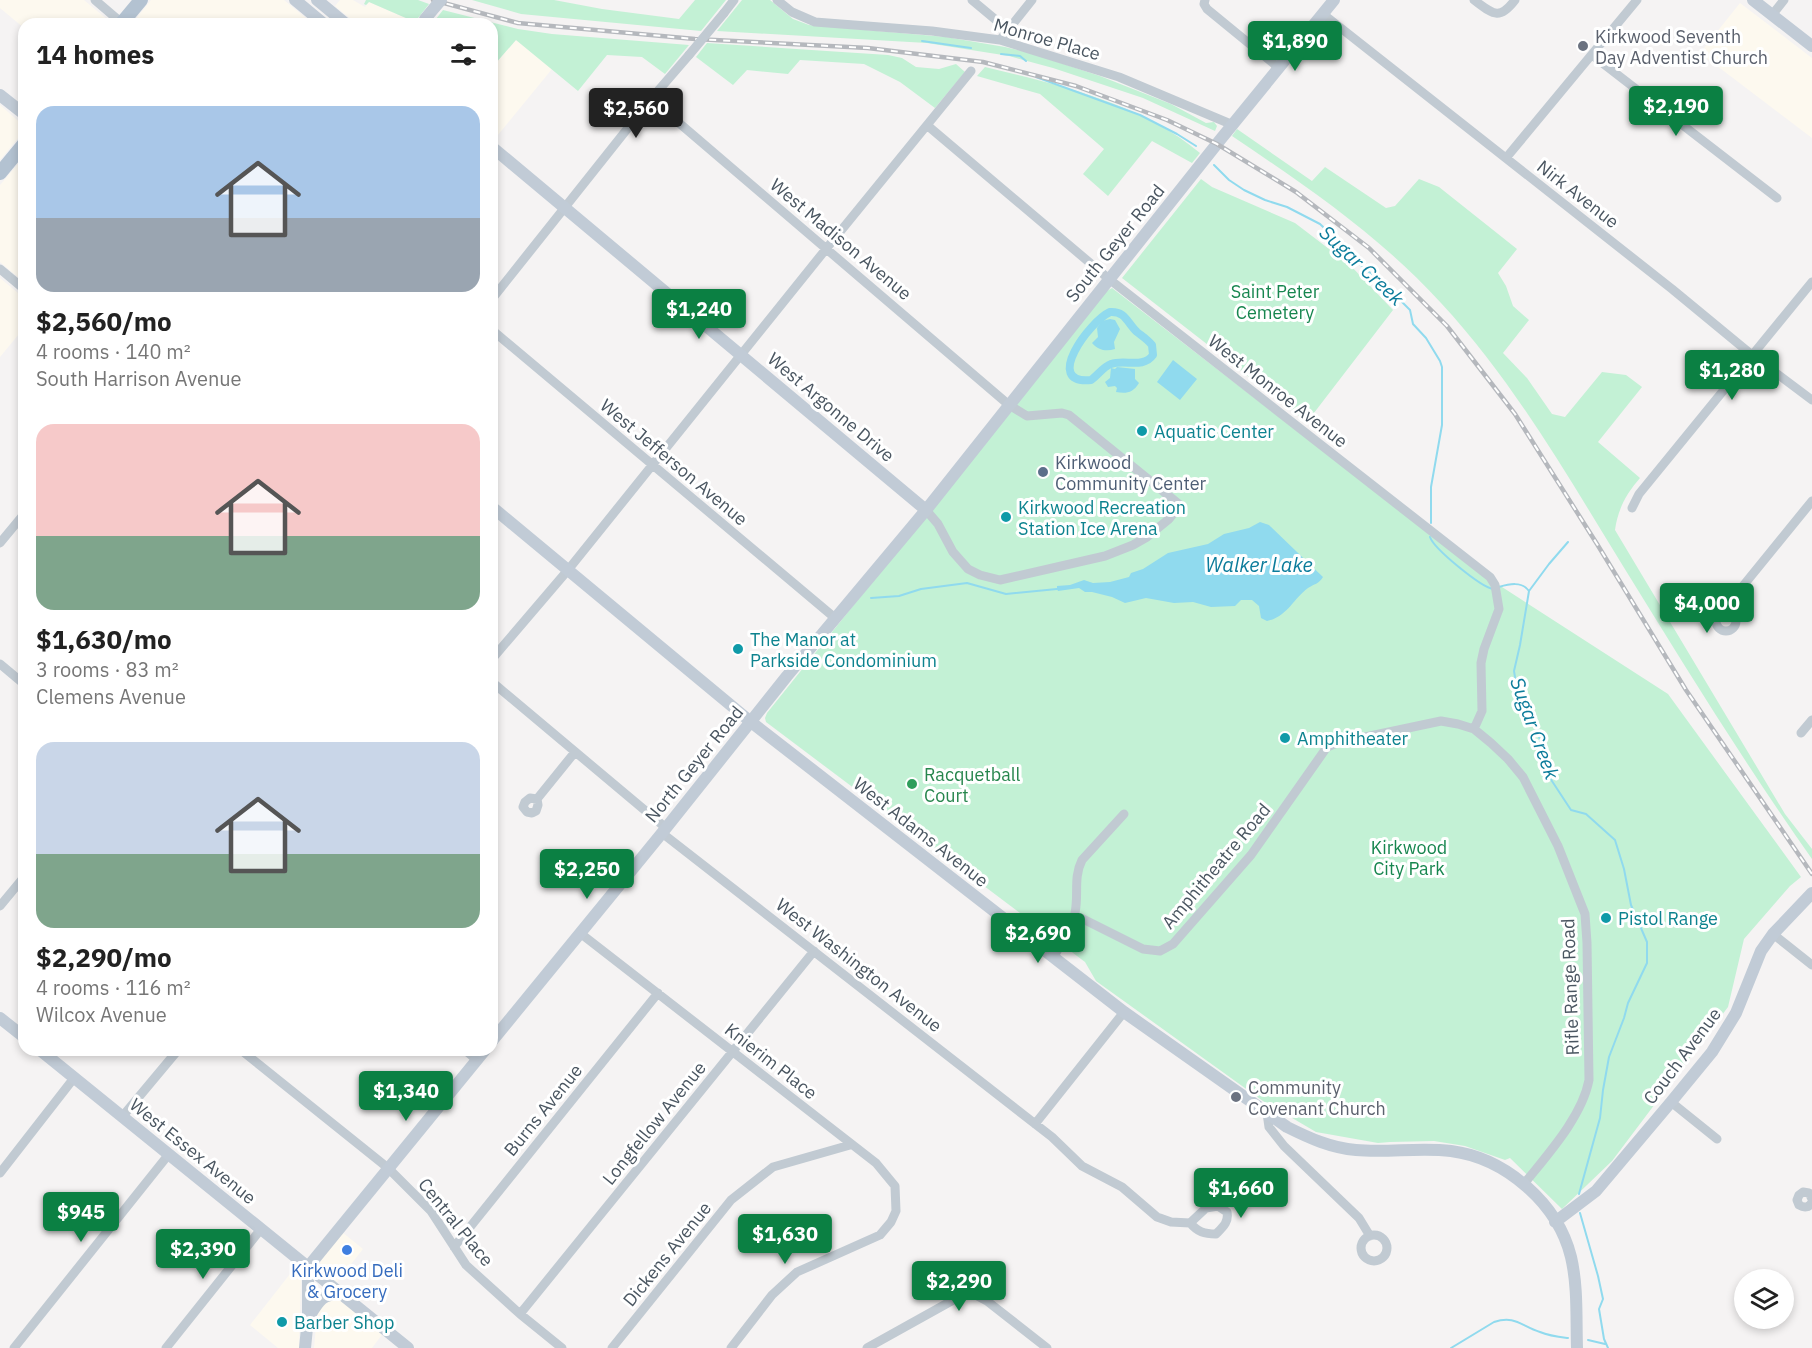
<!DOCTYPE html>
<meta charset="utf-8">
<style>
:root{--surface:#fff;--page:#f6f6f6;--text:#222;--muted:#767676;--accent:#0b8043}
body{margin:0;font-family:"IBM Plex Sans",sans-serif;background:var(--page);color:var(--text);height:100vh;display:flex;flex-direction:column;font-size:22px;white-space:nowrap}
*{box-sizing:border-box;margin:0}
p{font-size:20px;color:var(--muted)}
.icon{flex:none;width:33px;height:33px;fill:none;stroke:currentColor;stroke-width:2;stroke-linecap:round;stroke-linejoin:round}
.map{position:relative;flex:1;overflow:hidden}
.details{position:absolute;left:18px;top:18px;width:480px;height:1038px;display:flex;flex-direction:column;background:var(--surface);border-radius:18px;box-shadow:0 3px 9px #0003}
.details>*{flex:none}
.buttons{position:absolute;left:1734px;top:1269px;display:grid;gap:12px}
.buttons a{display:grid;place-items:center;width:60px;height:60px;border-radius:50%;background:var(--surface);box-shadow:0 3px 9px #0003;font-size:30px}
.price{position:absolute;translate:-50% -51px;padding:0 14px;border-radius:6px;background:var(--accent);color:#fff;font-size:20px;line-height:39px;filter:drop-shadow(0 2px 3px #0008)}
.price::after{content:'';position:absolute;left:50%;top:36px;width:18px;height:14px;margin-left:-9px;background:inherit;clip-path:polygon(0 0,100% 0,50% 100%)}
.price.active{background:#222;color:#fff}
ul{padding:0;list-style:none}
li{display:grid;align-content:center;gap:12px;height:318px;padding:0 18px}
li span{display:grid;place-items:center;height:186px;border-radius:18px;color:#555}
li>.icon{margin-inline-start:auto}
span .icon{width:108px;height:108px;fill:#fffc;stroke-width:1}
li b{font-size:26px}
h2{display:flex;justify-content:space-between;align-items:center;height:72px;padding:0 18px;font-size:26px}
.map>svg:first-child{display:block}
.commercial{fill:#fdf9ef}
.green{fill:#c3f1d5}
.water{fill:#90daee}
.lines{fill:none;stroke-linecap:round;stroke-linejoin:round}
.stream{stroke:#90daee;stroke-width:2}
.canal{stroke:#90daee;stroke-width:8}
.street{stroke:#c1cad2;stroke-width:9}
.secondary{stroke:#c1cbd6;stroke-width:12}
.primary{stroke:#b3c2d1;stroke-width:14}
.rail-casing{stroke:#b5b8bd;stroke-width:4.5}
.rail{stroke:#fff;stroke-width:2;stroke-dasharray:7;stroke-linecap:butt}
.street-bridge{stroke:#c1cad2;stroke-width:9}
.secondary-bridge{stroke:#c1cbd6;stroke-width:12}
.worship-dot{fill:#6b7280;stroke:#fff;stroke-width:2}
.culture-dot{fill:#0f9aa8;stroke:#fff;stroke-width:2}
.service-dot{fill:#5c6f8a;stroke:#fff;stroke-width:2}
.leisure-dot{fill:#2e9e5b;stroke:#fff;stroke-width:2}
.shop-dot{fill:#3f7fe0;stroke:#fff;stroke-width:2}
.labels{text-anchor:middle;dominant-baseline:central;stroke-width:6;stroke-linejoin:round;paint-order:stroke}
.worship-label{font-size:18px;fill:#5b616d;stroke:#fff;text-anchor:start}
.street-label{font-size:18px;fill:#4a5661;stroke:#fff}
.park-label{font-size:18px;fill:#17864f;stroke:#fff}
.culture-label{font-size:18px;fill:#0d838f;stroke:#fff;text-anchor:start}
.service-label{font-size:18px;fill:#4e5e75;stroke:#fff;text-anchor:start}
.leisure-label{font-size:18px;fill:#27864d;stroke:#fff;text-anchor:start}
.shop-label{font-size:18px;fill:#366cbe;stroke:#fff}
.water-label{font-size:20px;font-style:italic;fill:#0c7c9b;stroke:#fff}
</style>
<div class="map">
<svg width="1812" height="1348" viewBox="0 0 1812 1348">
<rect width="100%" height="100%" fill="#f5f3f3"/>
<path class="commercial" d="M0,0H84L108,20L109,24H24V28L0,8Z
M151,0H284L313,24H132Z
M340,0H353L365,7L369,2L417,23L357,24L335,6Z
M1740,3L1812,58V138L1700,53Z
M516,40L552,69L493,141L492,62L495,64Z
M0,105L24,126V131L0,160Z
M24,157V282L0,262V185Z
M0,278L24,298V328L0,357Z
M342,1232L363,1249L337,1282L322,1269L320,1262Z
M297,1265L301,1275L299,1346V1348H278L250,1325Z
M340,1299L384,1332L372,1348H314L317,1314L322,1302Z"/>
<path class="green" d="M366,0H418L429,4L415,22L369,2L366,5L364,4Z
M472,0H554L602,9L679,19L695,0H726L701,31L521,14Z
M742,0H770L793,19L809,25L946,37L1005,47L1030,53L1100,76L1171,104L1206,123L1214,122L1217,126L1215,131L1143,98L1053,68L1009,56L927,43L717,31Z
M443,10L518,29L552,34L689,45L665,74L642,57L607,55L578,91L516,40L495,64L492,62V24H432Z
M707,43L888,55L902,58L916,67L939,69L956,64L965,72L935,108L900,82L864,64L800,60L788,74L747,70L733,85L696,57Z
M985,67C1059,85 1140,103 1200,153L1192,163L1152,141L1108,196L1083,174L1104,149L1040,94L977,76Z
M1237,129L1312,181L1325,167L1386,208L1395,206L1419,179L1439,187L1517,249L1498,273L1506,286L1513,306L1529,320L1503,353L1527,378L1552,414L1565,417L1602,372L1626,375L1642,387L1598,442L1640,478C1626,494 1618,509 1615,530L1785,814L1812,849V859C1745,764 1684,665 1623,566C1567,475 1514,382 1441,303C1380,236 1306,186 1232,136Z
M1201,179L1212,187L1295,223L1350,265L1393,310L1307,422L1122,278Z
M1112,288L1485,576L1668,694L1801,877L1790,886L1744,939L1728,1007L1612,1161L1562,1209L1510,1158L1505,1160L1465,1146L1434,1141L1390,1142L1378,1143L1316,1132L1263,1101L1096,981L1085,962L766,722L765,718L767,713L1105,292Z"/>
<path class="water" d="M1110,319L1115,320L1120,329L1114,342L1115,349C1106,352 1098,350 1092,343L1098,337L1097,328L1102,321Z
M1173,360L1197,379L1180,400L1157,382Z
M1117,367L1135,369V379L1139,383C1133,393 1126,394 1116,392L1117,388L1115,386L1108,387L1105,382L1110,378L1111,368L1115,369Z
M1260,522L1269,525L1323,577C1319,584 1314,584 1308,588C1293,599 1287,617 1267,621L1261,618L1259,606L1252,600H1241L1235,606L1211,607L1193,602L1174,603L1146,598L1125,603L1112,597L1092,592H1085L1079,588L1058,591L1057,589V586L1070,585L1084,580L1093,583L1110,582L1129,577L1131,573L1143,569L1168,553L1208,544L1224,534L1249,528Z"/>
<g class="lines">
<path class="stream" d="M922,41L971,48
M1001,54L1020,56L1026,61
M1036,77L1140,115L1177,134L1196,146
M1214,165L1229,180L1244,190L1265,200L1287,207L1320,224L1341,244L1356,261L1388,288L1410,310L1413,324L1426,338L1440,361L1442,367V425L1431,487V523
M1430,537C1434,549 1481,587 1493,589
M1568,542L1549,564L1529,591L1520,645L1514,671L1517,689L1535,715L1539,737L1547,755L1548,775L1571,810L1586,814L1615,840L1624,869L1631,905L1647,942V963L1628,1003L1624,1018L1609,1057L1603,1090L1600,1118L1579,1194
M1499,587C1509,584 1522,581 1529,591
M871,598L899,596L921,589L967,583L1006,594L1057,589
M1580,1213L1598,1276L1603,1299L1599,1309L1604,1339L1608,1348
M1588,1340L1605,1344
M1451,1348L1494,1322C1515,1315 1521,1326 1540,1332C1549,1336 1559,1337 1568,1338"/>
<path class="canal" d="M1110,312C1126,311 1127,323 1137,332C1142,336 1147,339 1152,345L1153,355C1143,369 1125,359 1111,364C1103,367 1098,375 1091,380C1042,385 1090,321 1110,312Z"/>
<path class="street" d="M95,0L123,24
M777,0L792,12L815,22L932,31L1000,40L1119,77L1233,125
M972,0L1008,30
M1205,0L1204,4L1207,9L1279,68
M1474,0C1493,14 1499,21 1515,0
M724,13L734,0
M1323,14L1672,289L1752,355L1812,400
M1772,15L1784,0
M1000,40L1032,0
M1592,55L1777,198
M651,99L1009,405L1027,416L1062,413L1069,415L1180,505L1169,519L1147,537L1133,545L1105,556L1000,580L980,575L968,569L953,552L938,524L926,510
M928,126L1109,279L1490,577L1495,585L1499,609L1484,649L1481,663L1482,711L1474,729
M1506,158L1637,0
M0,269L24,289
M492,299L651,99L689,55
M492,330L835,618
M1632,508L1639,494L1812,282
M0,543L24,514
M1729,611L1734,597L1812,501
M1716 621a10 10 0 1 1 20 0a10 10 0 1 1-20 0Z
M492,659L568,570L826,249L971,71
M0,664L24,684
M492,682L666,828
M1801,733L1812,720
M537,799L538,805L536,811L532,813L527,812L523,807L525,802L530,798L537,799L575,752
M662,833L1052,1137L1082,1166L1122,1187L1157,1217L1171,1222L1190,1223
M0,906L24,877
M1075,915L1143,949L1160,951L1173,944L1251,855L1327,747L1337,743L1441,721L1458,724L1474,729L1491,743L1508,759L1523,777L1558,846L1585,914L1587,943L1589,1080C1582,1117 1547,1155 1524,1184
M580,933L876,1163L895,1186L896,1211L891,1222L880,1235L797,1272L772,1295L731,1348
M1773,934L1812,965
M1054,957C1060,944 1072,926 1075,913C1079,894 1073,878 1082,860L1124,814
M241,1050L388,1168L431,1211L466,1265L520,1314L562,1348
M465,1050L477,1060
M1671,1102L1717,1139
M1267,1113L1269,1127L1284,1146L1359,1218L1370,1236
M122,1117L178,1050
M1035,1124L1124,1012
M0,1173L74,1078
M1812,1199L1809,1193L1803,1192L1799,1195L1797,1200L1799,1205C1804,1208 1809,1208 1812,1202
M1218,1206L1227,1212C1229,1222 1223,1227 1216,1234C1204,1234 1198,1232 1190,1223L1206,1208Z
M1361 1248a13 13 0 1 1 26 0a13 13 0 1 1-26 0Z
M454,1247L658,993
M520,1314L814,951
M14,1348L169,1154
M166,1348L261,1229
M612,1348L731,1200L773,1167L850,1145
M867,1348L964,1294L972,1293L987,1301L1047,1348"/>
<path class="secondary" d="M295,0L324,24
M317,0L346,24
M1753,0L1812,46
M0,95L24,114
M492,147L926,510
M492,507L751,722L1124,1012L1287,1127C1309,1138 1331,1148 1356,1150C1387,1153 1420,1147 1451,1151C1506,1158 1558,1204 1571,1257C1578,1287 1576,1318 1577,1348
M0,1018L24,1037
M492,1041L662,833L787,676L926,510L1220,140L1334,0
M40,1050L408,1348
M1555,1222L1596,1191L1671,1102L1712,1052L1736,1013L1761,951L1773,934L1812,893
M309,1317C318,1302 322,1293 341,1294
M305,1348L308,1318V1267L485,1050"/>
<path class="primary" d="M121,24L141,0
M0,173L24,144"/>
<defs>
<path id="rail" d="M433,0L518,23L695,39L868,48L983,62L1076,86L1167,120L1217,144L1296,192L1369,248L1447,326L1515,414L1597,544L1686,690L1812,874"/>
</defs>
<use href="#rail" class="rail-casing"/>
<use href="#rail" class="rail"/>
<path class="street-bridge" d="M689,55L724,13"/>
<path class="secondary-bridge" d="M425,19L441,0"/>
</g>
<g class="worship-dot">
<circle cx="1583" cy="46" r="6"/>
<circle cx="1236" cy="1097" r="6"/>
</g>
<g class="culture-dot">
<circle cx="1142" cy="431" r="6"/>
<circle cx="1006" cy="517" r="6"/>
<circle cx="738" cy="649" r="6"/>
<circle cx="1285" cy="738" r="6"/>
<circle cx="1606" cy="918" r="6"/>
<circle cx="282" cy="1322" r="6"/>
</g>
<circle class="service-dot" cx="1043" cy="472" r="6"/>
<circle class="leisure-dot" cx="912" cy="784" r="6"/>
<circle class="shop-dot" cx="347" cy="1250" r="6"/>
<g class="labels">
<g class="worship-label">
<text x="1595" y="36">Kirkwood Seventh<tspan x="1595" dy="21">Day Adventist Church</tspan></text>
<text x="1248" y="1087">Community<tspan x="1248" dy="21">Covenant Church</tspan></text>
</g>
<g class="street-label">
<text transform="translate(1047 39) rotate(16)">Monroe Place</text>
<text transform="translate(1578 194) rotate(38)">Nirk Avenue</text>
<text transform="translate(841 239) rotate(40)">West Madison Avenue</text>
<text transform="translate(1115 243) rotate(-51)">South Geyer Road</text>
<text transform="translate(1278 391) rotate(38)">West Monroe Avenue</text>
<text transform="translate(831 407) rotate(40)">West Argonne Drive</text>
<text transform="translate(674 462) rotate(40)">West Jefferson Avenue</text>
<text transform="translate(694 764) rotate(-51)">North Geyer Road</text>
<text transform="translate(921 832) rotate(38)">West Adams Avenue</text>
<text transform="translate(1216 866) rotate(-50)">Amphitheatre Road</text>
<text transform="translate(859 965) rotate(38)">West Washington Avenue</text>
<text transform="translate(1570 987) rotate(-92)">Rifle Range Road</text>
<text transform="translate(1682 1056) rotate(-53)">Couch Avenue</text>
<text transform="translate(771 1061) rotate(38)">Knierim Place</text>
<text transform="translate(543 1110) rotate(-51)">Burns Avenue</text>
<text transform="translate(654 1123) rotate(-51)">Longfellow Avenue</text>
<text transform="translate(193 1151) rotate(39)">West Essex Avenue</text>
<text transform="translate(456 1222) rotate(51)">Central Place</text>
<text transform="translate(667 1254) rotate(-51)">Dickens Avenue</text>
</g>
<g class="park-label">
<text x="1275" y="291">Saint Peter<tspan x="1275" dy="21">Cemetery</tspan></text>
<text x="1409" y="847">Kirkwood<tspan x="1409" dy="21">City Park</tspan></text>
</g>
<g class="culture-label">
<text x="1154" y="431">Aquatic Center</text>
<text x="1018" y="507">Kirkwood Recreation<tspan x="1018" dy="21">Station Ice Arena</tspan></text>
<text x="750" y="639">The Manor at<tspan x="750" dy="21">Parkside Condominium</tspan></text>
<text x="1297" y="738">Amphitheater</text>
<text x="1618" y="918">Pistol Range</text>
<text x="294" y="1322">Barber Shop</text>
</g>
<g class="service-label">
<text x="1055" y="462">Kirkwood<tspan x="1055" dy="21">Community Center</tspan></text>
</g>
<g class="leisure-label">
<text x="924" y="774">Racquetball<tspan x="924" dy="21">Court</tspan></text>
</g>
<g class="shop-label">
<text x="347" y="1270">Kirkwood Deli<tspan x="347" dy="21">&amp; Grocery</tspan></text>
</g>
<g class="water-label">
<text transform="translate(1362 265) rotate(43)">Sugar Creek</text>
<text x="1259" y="564">Walker Lake</text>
<text transform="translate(1535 728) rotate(70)">Sugar Creek</text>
</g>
</g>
</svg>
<div class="buttons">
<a><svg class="icon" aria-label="layers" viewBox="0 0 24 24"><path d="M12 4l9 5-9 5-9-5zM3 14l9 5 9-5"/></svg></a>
</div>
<b class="price" style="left:1295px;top:72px">$1,890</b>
<b class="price" style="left:1676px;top:137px">$2,190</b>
<b class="price active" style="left:636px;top:139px">$2,560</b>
<b class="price" style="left:699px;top:340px">$1,240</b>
<b class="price" style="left:1732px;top:401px">$1,280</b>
<b class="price" style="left:1707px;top:634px">$4,000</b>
<b class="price" style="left:587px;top:900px">$2,250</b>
<b class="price" style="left:1038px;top:964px">$2,690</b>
<b class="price" style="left:406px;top:1122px">$1,340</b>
<b class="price" style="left:1241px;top:1219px">$1,660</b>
<b class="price" style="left:81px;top:1243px">$945</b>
<b class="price" style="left:785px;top:1265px">$1,630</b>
<b class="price" style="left:203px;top:1280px">$2,390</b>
<b class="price" style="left:959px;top:1312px">$2,290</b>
<section class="details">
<h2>14 homes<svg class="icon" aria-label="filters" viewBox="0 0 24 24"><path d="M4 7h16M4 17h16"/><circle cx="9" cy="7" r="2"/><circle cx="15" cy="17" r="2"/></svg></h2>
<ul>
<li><span style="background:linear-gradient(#a9c7e8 60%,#9aa5b1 0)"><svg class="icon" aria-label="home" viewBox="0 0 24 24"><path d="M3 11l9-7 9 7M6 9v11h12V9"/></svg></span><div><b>$2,560/mo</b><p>4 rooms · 140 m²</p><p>South Harrison Avenue</p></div></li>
<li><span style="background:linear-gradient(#f6c9c9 60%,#7fa58c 0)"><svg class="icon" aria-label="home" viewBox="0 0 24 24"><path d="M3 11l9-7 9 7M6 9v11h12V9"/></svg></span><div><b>$1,630/mo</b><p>3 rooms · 83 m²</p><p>Clemens Avenue</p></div></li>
<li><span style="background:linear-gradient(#c9d6e8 60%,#7fa58c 0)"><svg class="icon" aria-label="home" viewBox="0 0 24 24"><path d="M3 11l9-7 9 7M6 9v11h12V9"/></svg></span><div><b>$2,290/mo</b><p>4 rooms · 116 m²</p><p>Wilcox Avenue</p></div></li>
</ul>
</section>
</div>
